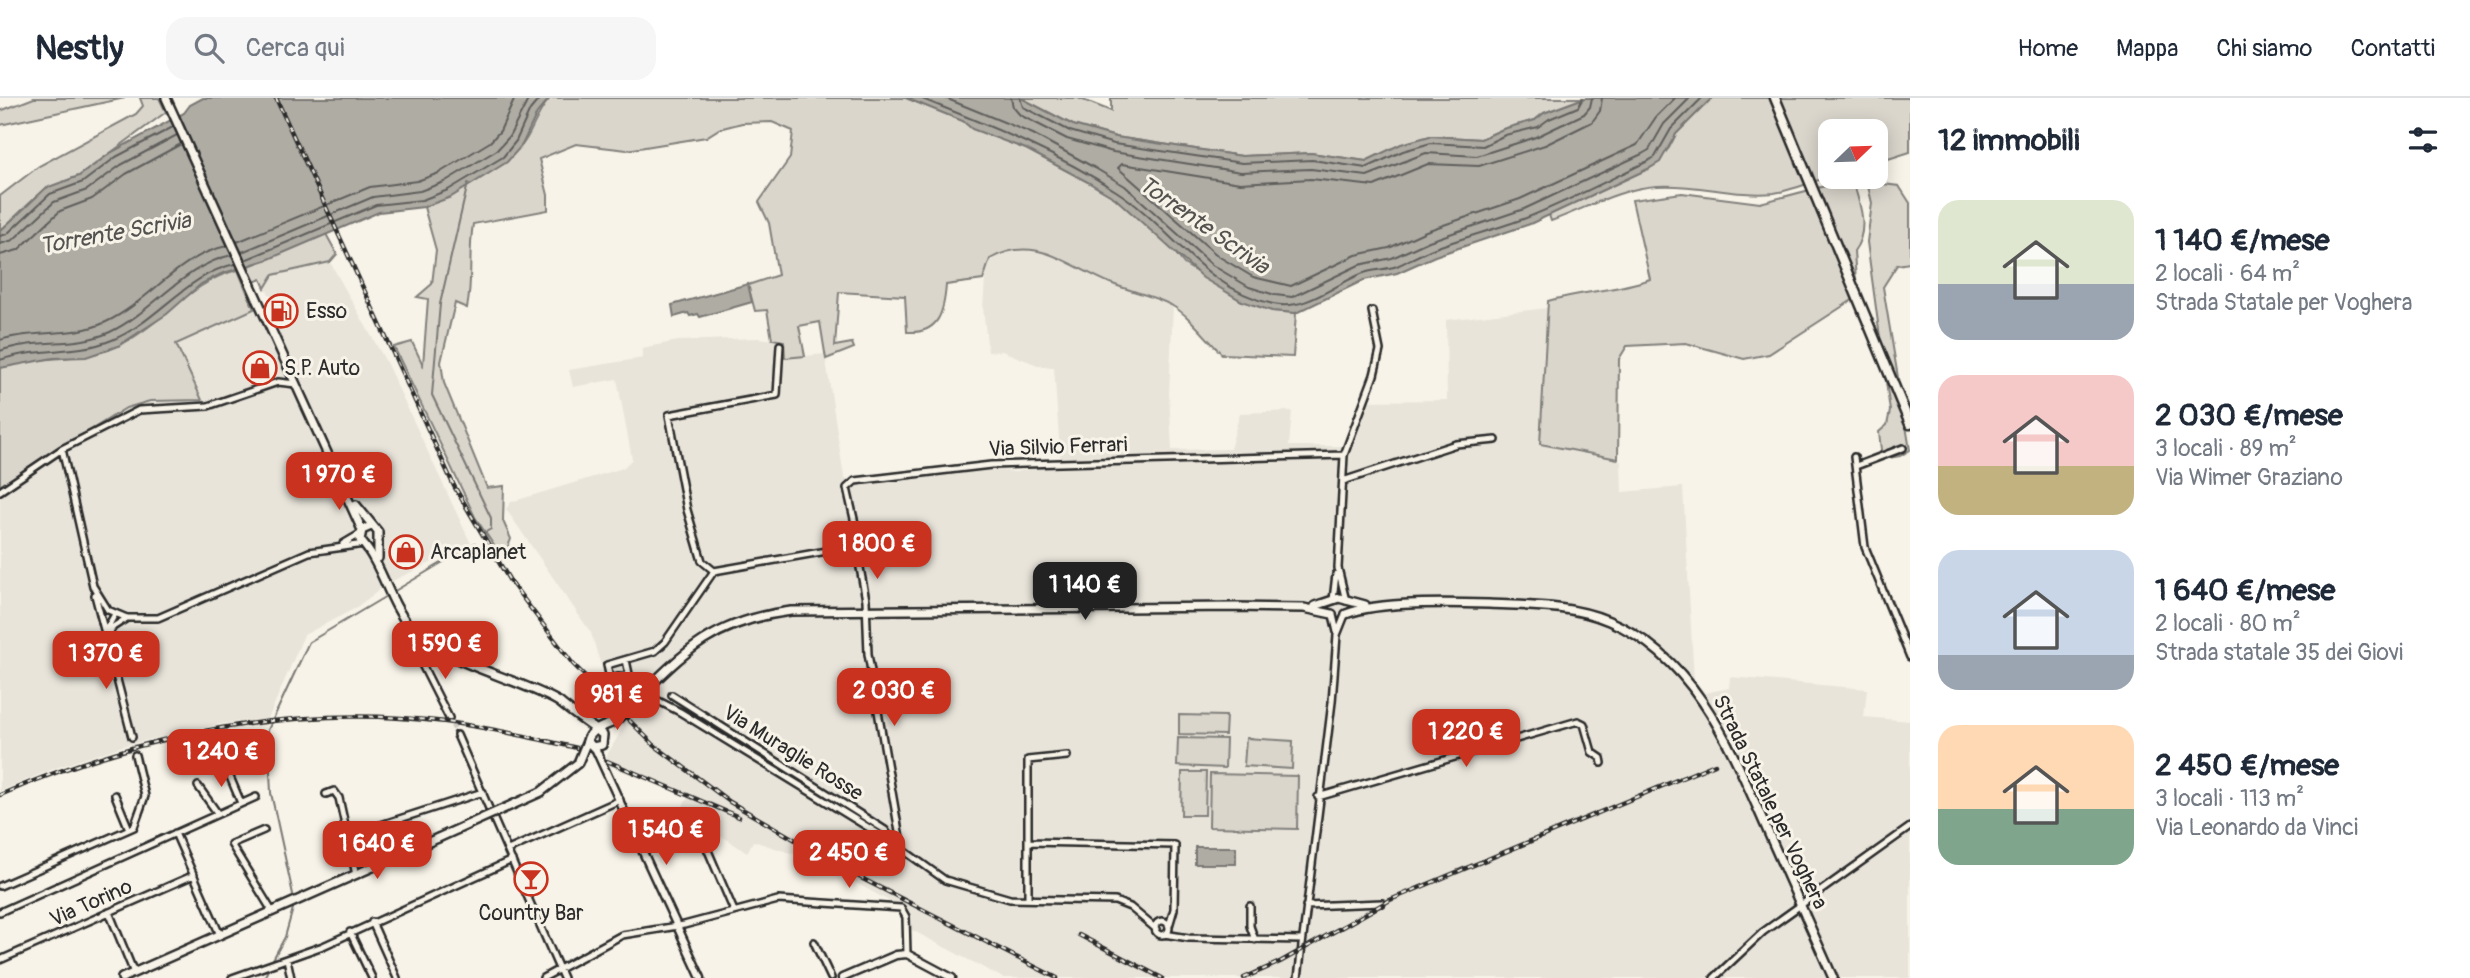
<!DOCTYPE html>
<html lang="it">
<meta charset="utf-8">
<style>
:root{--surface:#fff;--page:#f6f6f7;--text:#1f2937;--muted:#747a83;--line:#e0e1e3;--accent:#c8321e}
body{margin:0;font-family:Pangolin,sans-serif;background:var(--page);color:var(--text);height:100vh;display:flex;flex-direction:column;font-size:26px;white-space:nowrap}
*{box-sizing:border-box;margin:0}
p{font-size:23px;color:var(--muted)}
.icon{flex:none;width:38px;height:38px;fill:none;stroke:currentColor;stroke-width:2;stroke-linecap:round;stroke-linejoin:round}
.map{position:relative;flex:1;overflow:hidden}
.side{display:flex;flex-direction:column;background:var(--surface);width:560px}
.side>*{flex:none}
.needle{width:46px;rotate:67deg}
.fabs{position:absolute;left:1818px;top:21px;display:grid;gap:14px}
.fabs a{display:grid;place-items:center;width:70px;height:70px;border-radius:14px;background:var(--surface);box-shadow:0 4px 18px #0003;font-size:35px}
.price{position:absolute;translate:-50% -60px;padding:0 16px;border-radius:14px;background:var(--accent);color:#fff;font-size:23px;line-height:46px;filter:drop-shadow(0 2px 4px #0008)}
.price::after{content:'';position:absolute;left:50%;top:42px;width:21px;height:16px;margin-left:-10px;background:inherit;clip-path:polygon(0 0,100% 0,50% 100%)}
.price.on{background:#222;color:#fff}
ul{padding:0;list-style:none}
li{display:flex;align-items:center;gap:21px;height:175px;padding:0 28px}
li span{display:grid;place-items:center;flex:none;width:196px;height:140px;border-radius:21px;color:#555}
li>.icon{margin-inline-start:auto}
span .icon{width:84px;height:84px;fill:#fffc;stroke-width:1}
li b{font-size:30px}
h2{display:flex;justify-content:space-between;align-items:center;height:84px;padding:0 28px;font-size:30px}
header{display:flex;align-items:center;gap:42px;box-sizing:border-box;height:98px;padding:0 35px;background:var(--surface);border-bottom:2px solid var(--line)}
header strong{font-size:33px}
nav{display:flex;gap:38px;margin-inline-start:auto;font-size:24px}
.search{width:490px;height:63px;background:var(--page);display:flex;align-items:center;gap:18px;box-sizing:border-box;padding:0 24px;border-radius:21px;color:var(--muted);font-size:26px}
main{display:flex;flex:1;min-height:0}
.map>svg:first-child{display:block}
.built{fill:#e8e4da}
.green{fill:#dad6cc;stroke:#82807c;stroke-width:2}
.water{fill:#afaca4;stroke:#7a7874;stroke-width:2}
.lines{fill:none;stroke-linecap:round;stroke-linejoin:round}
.shore{stroke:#605f5b;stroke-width:2}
.stream{stroke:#7a7874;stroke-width:2}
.minor-tunnel{stroke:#cecbc2;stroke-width:5;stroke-dasharray:5 2.5;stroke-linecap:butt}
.minor-casing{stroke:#2b2b2b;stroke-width:10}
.tertiary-casing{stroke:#2b2b2b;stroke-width:11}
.secondary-casing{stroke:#2b2b2b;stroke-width:12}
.primary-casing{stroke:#2b2b2b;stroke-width:13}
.minor{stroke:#f7f3e8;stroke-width:5}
.tertiary{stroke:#f7f3e8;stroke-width:6}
.secondary{stroke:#f7f3e8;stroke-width:7}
.primary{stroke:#f7f3e8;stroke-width:8}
.rail-casing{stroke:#2b2b2b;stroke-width:4.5}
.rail{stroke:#f7f3e8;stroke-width:2;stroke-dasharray:5;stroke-linecap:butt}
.secondary-bridge-casing{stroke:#2b2b2b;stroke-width:12;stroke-linecap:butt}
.secondary-bridge{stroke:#f7f3e8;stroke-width:7}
.labels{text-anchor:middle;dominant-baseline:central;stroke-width:6;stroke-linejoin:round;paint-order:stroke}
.poi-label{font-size:21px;fill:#2b2b2b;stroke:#f7f3e8;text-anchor:start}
.street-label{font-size:21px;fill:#2b2b2b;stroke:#f7f3e8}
.water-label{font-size:23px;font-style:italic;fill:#53524f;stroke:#f7f3e8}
</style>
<header>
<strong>Nestly</strong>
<div class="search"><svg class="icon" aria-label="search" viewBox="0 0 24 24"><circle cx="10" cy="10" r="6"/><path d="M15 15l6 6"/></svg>Cerca qui</div>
<nav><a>Home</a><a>Mappa</a><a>Chi siamo</a><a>Contatti</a></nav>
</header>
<main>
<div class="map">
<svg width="1910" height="880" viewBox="0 0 1910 880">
<rect width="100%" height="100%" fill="#f7f3e8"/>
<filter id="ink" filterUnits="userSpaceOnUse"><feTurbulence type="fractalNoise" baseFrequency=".0143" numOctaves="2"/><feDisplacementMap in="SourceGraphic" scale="14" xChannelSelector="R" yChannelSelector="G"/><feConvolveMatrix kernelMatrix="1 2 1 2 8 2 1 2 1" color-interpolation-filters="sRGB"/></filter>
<g filter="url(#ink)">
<path class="built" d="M1028,150L1045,153L1107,184L1173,208L1169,296L1172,352L1230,351L1240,315L1292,313L1289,348H1342L1361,303L1447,302L1446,222L1547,210L1541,345L1618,361L1621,364L1622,394L1683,389L1694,582L1705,595L1729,590L1730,579L1867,591L1864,619L1910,623V880H1003L908,830L906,812L843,778L825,773L806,760L753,743L747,755L725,740L689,730L694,714L683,708L688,699L607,667V657L624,628L620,623L629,614L636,620L649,614L606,584L591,535L506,411L511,404L623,370L632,361L617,281L573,289L569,272L643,260L642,250L678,243L758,240L784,243L785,260L825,256L844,379L852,388L982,370L1015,374L1035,370L1061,369L1054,269L1040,268L1002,253L988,254L983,210L986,167L999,156Z
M330,164L386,264L471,446L390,484L354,511L304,537L268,621L220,626L126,647L56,670L0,693V389L126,310L150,303L202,302L176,245L263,206L272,200L265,190L273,177Z"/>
<path class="green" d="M34,0H125L0,27V13Z
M140,0H159L166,14L79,78L46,90L0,133V98L39,68L136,16L143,8Z
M550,0H906L963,23L972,31L1026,51L1088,84L1115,100L1170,148L1184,166L1242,203L1272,213L1296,215L1293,259L1222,256C1207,241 1189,217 1171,207C1152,197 1129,193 1110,185C1068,168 1035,135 990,161L983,182L946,187C944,214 939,236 907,234L905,198L839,194L835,248L852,245L854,250L826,261L820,224L799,228L805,258L785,260L784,243L772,241L767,212L755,213L748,187L778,177L769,125L759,104L790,60L793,33L772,24L742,25L719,31L706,39L627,52L576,46L539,61L548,97V112L473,126C468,156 473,181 467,210L455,205L441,264L444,285L487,390L504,388L503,423L511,441L503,461L475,419L394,249L412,244L423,267L428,201L417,199L432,186L436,152L424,109C447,100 507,66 522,47C533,34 535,17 550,0Z
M1021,0H1078L1111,13V0H1584L1544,15L1535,22L1503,31L1481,41L1430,38L1400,47L1366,63L1311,55L1242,58L1116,39L1073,27Z
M1712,0H1910V54L1876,65V33H1830V78C1812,84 1793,92 1774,95C1735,99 1696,85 1657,88C1621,90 1584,111 1551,123L1549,117L1650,70L1669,50L1676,36Z
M1852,81C1860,106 1870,131 1854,153L1857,199L1769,256L1744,261L1686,245L1627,248L1619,261L1618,361L1540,346L1548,203C1582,193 1616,193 1650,181L1632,102L1682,95L1760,105Z
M1867,84L1899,88L1910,105V165L1897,167L1883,189L1910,352L1900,358L1882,361L1879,334L1887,327L1890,313L1867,144L1872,105Z
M326,136L337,156L330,164L273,177L265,190L261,181L254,184L247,169Z
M238,172L254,211L176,246L202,302L150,303L126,310L0,389V270C38,256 79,265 116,249C160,229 191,182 238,172Z
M1179,617L1226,618L1225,637L1179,636Z
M1178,640L1226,641L1225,670L1177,668Z
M1246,640L1293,643L1292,671L1244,668Z
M1182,674H1206L1205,717H1181Z
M1210,676L1298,678L1297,731L1209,729Z"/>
<path class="water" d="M203,0H550L537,15L522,47L507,64L451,99L424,109L379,114L269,161L221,176L201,186L167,216L118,248L86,259L53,260L0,270V133L46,90L79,78L112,54L184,15L190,7Z
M906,0H1021L1073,27L1116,39L1242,58L1311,55L1366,63L1401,46L1430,38L1481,41L1503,31L1535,22L1544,15L1584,0H1712L1676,36L1660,64L1650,70L1530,126L1435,158L1397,175L1364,182L1296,215L1272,213L1242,203L1203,180L1115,100L1088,84L1026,51L972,31L963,23Z
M748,186L752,204L700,219L698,216L690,218L688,215L674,219L672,207Z
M1195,749H1236V766H1195Z"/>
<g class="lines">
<path class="shore" d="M920,0C987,27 1054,53 1116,93C1171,128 1203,191 1273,206C1306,213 1332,188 1361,176C1372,171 1386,172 1397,168C1410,162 1422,155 1435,150C1465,139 1496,131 1526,120C1567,104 1607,83 1646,64L1655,59L1671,31L1702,0
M945,0L1033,36L1095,70L1125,88L1212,167L1249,189L1275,197L1292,199L1359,167L1392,160L1429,143L1524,111L1642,56L1649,52L1664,26L1690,0
M1011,0L1013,9L1020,17L1067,41L1113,54L1241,74L1311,71L1367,78L1426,55L1477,58L1536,39L1584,16L1590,9L1592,0
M1020,0L1023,9L1070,33L1114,46L1242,65L1312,62L1366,70L1403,53L1431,45L1483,48L1505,37L1538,29L1549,21L1578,9L1583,0
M1602,0L1600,13L1592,24L1545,47L1479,68L1428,66L1374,88L1311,81L1240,85L1122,66L1118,70L1218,158L1253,179L1291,188L1356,157L1389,150L1426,133L1520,101L1637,47L1656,19L1675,0
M0,138L7,136L50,96L83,84L116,59L173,29
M237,144L370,89L417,83L439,75L490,44L500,33L515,0
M0,146L13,142L54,104L87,92L121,67L177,37
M242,154L373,99L420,93L444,84L497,52L509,39L529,0
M0,157L18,152L60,113L92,101L126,76L181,46
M245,162L376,107L422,102L448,92L503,59L516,43L530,12L540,0
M0,242C34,231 73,240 106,224C149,204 179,157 227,148
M0,253C36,240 76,250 110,234C154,213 184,167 232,157
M0,262C36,249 76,257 112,242C157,224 187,176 235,166"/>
<path class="stream" d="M468,85L440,206L432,297L491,420V431L484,435
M393,494L475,445
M294,801L271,695L268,632L309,544L388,497
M272,863L285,839L294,807
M264,880L270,868"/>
<path class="minor-tunnel" d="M449,620L457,637
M132,639L135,657"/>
<defs>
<path id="minor" d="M780,247L777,297L669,317L687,412L702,463L714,473L838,451L848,452L858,459L866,502L868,556L902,751
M62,351L93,488L108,512L127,520H158L309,454L364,446
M1854,359L1865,449L1910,559
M1856,368L1903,350
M1343,383L1456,346L1496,342
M0,393L62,351L139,312L208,308L278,284L296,286
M343,446L360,436
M858,459L859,443L847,390L855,383L991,367L1344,357
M95,497L132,639
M1333,502L1336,476
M1346,503L1338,470L1344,357L1374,277L1380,252L1372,213
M1333,517L1337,534
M403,521L404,531L449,620
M105,534L115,516
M106,540L113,529L127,520
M626,562L629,576L610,581L607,567L655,553L665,544L714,473
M643,595L680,614L892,744L945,782L1010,801L1115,803L1130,809L1156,831
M672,597L885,732L891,741
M457,637L563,880
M225,667L241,705
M198,688L218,716
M326,696L334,693L339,700L356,777
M115,697L129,731
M1318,699L1578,623L1584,626L1592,654L1601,660L1602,665
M264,732L231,746L272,813
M175,735L220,837
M347,738L483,694
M703,741L734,813
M1028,744L1175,747L1174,811L1169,828
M508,752L620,702
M0,788L134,729L145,698L135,657
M1028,801V662L1067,658
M1250,808V828L1255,842
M1306,808L1382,805
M0,814L256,699
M109,814L134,875
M1155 830a7 7 0 1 1 14 0a7 7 0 1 1-14 0Z
M372,824L397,880
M350,834L372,880
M1164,836L1189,840L1302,842
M814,844L831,880
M287,861L291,880
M0,862L194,777
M232,880L323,848L512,762
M543,880L622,837L684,827L778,802L901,810L906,819L907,856
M1298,880L1332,604L1337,537L1345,517
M1714,880L1763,834L1910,729"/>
<path id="tertiary" d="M595,650L701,880
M842,880L896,857L907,856L952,880"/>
<path id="secondary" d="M166,0L362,432
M356,407L378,434V460
M371,428L362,432L360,442C383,467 388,503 410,529C439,565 517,579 559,604C573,616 589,626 603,637L602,647L593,649L587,643C589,631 606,628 616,623
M1315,508L1339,500L1365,507
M1346,516C1379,503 1452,505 1489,506C1529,508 1572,507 1609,523C1697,560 1732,653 1768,734C1790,783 1811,831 1833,880
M628,610C682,556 711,523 791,513L1236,509L1304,510L1332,516
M578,665L587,643
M122,880L438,740"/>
<path id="primary" d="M1775,0L1910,326"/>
</defs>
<use href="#minor" class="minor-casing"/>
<use href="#tertiary" class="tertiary-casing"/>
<use href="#secondary" class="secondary-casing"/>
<use href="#primary" class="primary-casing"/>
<use href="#minor" class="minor"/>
<use href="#tertiary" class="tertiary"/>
<use href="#secondary" class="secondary"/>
<use href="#primary" class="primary"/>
<defs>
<path id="rail" d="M276,0L454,388L510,483L573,566L654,647L730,704L863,781L1057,880
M607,663L739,719
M0,697C140,636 294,605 446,624C491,630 534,640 577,650
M1079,837L1162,880
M1244,880L1280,864L1390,802L1715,666"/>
</defs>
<use href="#rail" class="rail-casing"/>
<use href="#rail" class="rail"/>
<defs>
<path id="secondary-bridge" d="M617,622L628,610
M438,740L541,694L578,665"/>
</defs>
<use href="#secondary-bridge" class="secondary-bridge-casing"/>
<use href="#secondary-bridge" class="secondary-bridge"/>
</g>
</g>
<defs>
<symbol id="fuel-ring" viewBox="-11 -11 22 22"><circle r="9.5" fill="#f7f3e8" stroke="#c8321e" stroke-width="1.5"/><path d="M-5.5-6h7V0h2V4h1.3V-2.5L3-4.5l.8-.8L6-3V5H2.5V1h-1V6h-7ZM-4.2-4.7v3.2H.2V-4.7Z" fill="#c8321e"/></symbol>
<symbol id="shop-ring" viewBox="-11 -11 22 22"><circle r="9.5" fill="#f7f3e8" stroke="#c8321e" stroke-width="1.5"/><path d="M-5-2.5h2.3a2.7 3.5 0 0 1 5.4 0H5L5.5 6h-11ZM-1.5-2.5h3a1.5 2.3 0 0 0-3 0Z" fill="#c8321e"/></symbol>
<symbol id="bar-ring" viewBox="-11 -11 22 22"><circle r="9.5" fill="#f7f3e8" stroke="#c8321e" stroke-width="1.5"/><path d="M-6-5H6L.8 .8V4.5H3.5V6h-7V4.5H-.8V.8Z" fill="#c8321e"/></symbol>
</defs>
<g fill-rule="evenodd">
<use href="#fuel-ring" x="262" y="194" width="38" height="38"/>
<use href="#shop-ring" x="241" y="251" width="38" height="38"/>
<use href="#shop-ring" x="387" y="435" width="38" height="38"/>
<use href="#bar-ring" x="512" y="762" width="38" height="38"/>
</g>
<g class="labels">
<g class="poi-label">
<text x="306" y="213">Esso</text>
<text x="284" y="270">S.P. Auto</text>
<text x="430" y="454">Arcaplanet</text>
<text x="531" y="815" text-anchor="middle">Country Bar</text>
</g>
<g class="street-label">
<text transform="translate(1058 349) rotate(-2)">Via Silvio Ferrari</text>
<text transform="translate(793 655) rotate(32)">Via Muraglie Rosse</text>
<text transform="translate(1770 704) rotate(64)">Strada Statale per Voghera</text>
<text transform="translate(91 805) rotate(-24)">Via Torino</text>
</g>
<g class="water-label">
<text transform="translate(1204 127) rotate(35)">Torrente Scrivia</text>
<text transform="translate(115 135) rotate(-10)">Torrente Scrivia</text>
</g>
</g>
</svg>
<div class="fabs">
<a><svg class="needle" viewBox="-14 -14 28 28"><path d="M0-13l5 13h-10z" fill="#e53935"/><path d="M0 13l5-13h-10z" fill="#747a83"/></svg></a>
</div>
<b class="price" style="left:339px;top:414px">1 970 €</b>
<b class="price" style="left:877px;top:483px">1 800 €</b>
<b class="price on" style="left:1085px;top:524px">1 140 €</b>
<b class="price" style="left:445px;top:583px">1 590 €</b>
<b class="price" style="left:106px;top:593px">1 370 €</b>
<b class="price" style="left:894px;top:630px">2 030 €</b>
<b class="price" style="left:617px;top:634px">981 €</b>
<b class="price" style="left:1466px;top:671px">1 220 €</b>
<b class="price" style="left:221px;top:691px">1 240 €</b>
<b class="price" style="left:666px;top:769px">1 540 €</b>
<b class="price" style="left:377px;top:783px">1 640 €</b>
<b class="price" style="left:849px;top:792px">2 450 €</b>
</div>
<section class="side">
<h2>12 immobili<svg class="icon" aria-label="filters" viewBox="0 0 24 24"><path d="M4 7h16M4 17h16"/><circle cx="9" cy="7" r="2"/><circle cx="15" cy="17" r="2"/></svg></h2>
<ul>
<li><span style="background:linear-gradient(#dfe7d0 60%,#9aa5b1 0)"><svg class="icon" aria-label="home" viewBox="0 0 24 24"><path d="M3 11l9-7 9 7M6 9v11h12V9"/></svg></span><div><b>1 140 €/mese</b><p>2 locali · 64 m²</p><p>Strada Statale per Voghera</p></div></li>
<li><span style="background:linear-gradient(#f6c9c9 65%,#c2b280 0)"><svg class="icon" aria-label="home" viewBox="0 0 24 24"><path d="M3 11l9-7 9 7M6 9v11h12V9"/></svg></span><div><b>2 030 €/mese</b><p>3 locali · 89 m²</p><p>Via Wimer Graziano</p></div></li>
<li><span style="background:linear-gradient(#c9d6e8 75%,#9aa5b1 0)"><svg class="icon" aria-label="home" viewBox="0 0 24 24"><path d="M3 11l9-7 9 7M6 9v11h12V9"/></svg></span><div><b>1 640 €/mese</b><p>2 locali · 80 m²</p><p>Strada statale 35 dei Giovi</p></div></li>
<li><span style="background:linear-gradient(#ffd9b3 60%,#7fa58c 0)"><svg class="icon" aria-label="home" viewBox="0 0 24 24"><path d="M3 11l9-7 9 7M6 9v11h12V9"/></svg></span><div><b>2 450 €/mese</b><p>3 locali · 113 m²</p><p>Via Leonardo da Vinci</p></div></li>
</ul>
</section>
</main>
